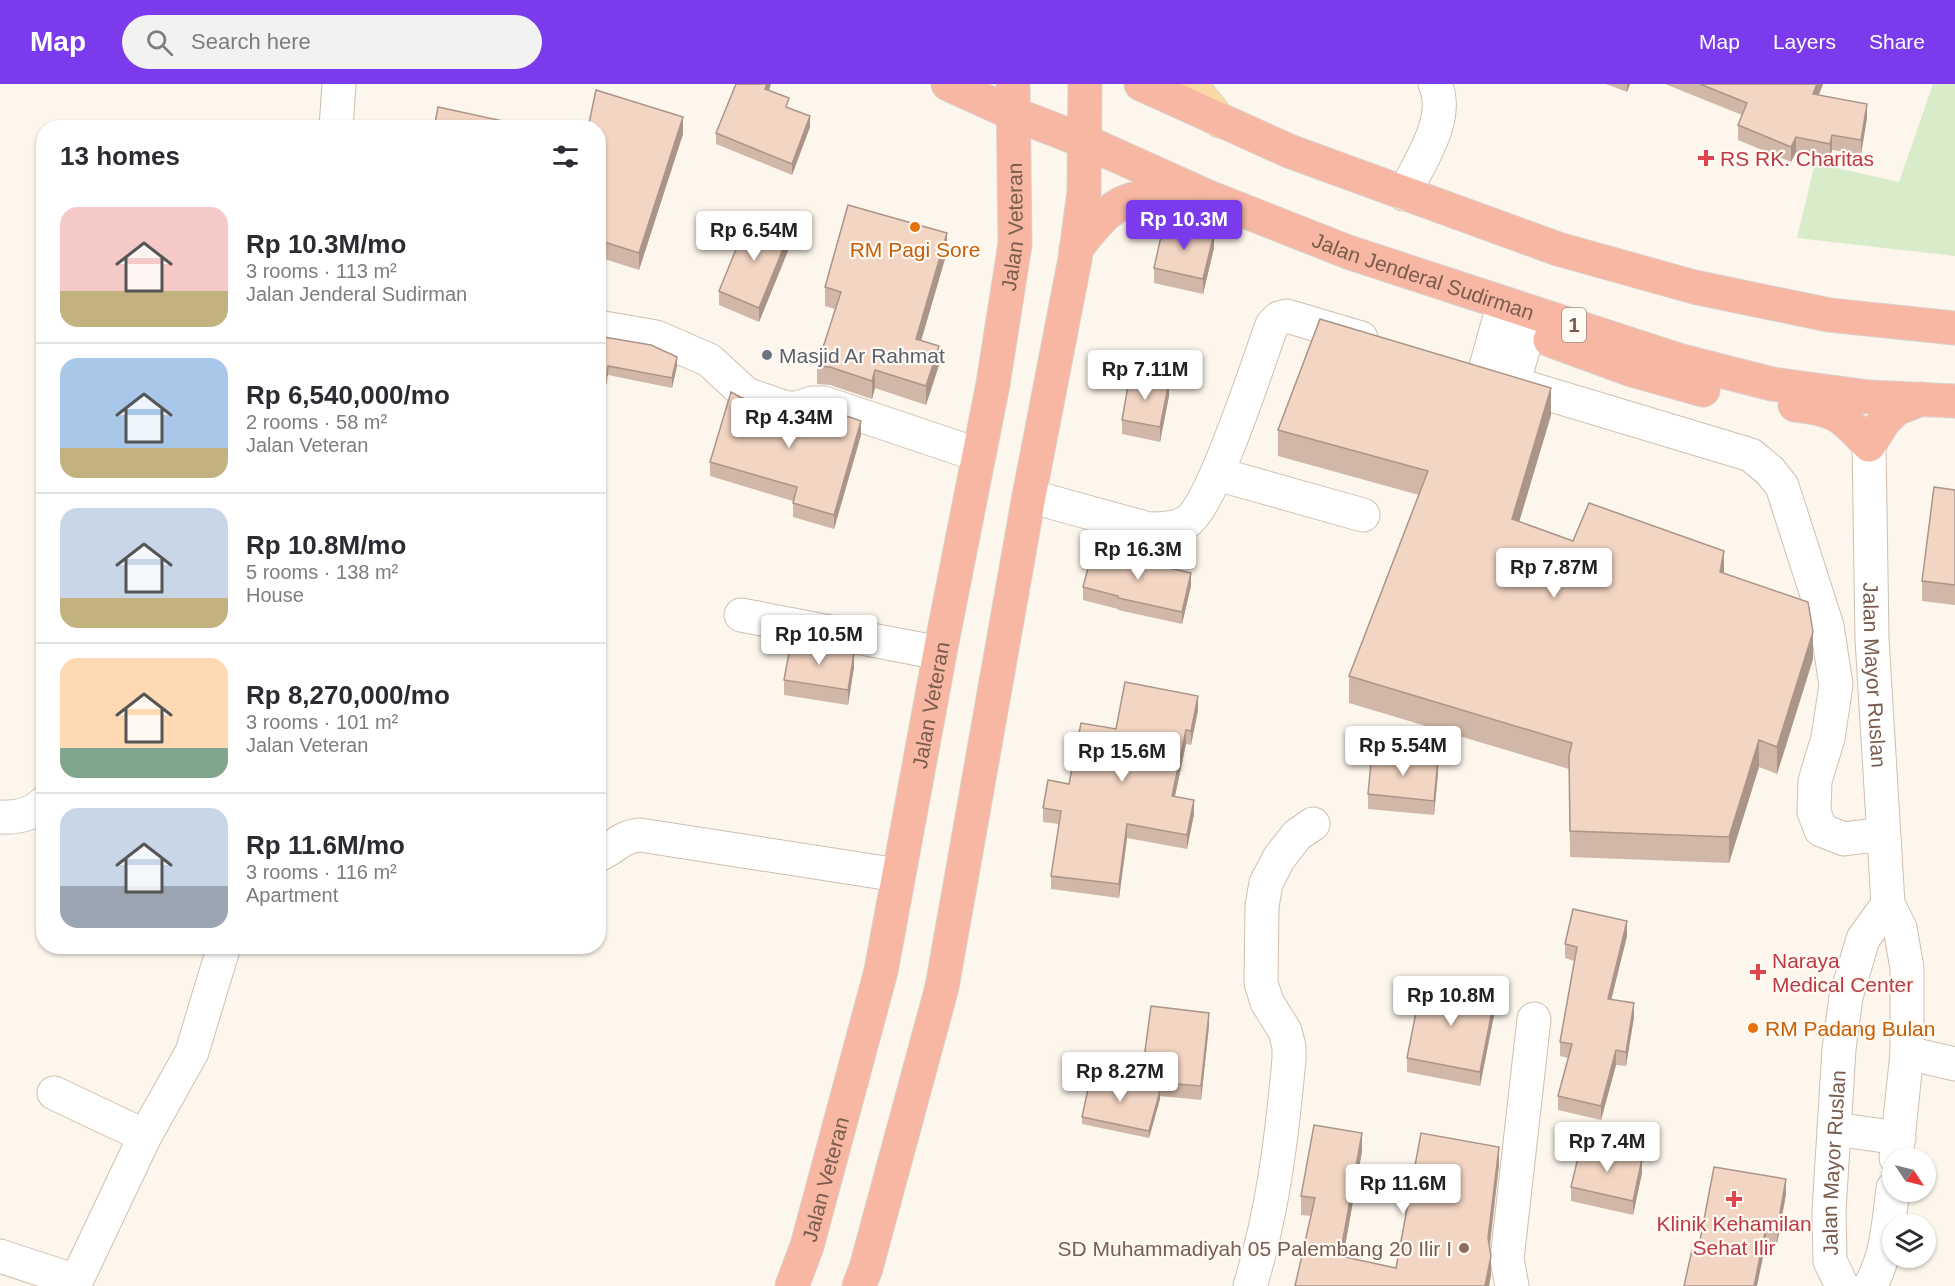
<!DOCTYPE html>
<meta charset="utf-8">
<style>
:root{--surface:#fff;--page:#f2f2f3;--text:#2b2b33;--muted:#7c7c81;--line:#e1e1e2;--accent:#7c3aed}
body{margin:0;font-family:Arial,sans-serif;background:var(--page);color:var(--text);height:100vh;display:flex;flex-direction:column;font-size:22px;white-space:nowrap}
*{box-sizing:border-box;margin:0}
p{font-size:20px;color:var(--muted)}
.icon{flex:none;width:33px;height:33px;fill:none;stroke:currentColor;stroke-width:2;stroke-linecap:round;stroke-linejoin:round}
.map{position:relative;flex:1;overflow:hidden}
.drawer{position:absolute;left:36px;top:36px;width:570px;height:834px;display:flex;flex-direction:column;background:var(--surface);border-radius:24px;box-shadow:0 2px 4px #0004}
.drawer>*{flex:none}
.needle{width:39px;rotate:125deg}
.tools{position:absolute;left:1882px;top:1064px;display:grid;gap:12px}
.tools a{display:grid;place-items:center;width:54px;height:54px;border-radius:50%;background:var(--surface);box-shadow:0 2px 4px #0004;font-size:30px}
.price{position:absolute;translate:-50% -51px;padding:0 14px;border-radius:6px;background:#fff;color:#222;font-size:20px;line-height:39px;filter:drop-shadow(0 2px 3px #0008)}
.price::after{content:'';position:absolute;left:50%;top:36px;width:18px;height:14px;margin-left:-9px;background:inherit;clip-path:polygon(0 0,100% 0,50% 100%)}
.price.current{background:var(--accent);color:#fff}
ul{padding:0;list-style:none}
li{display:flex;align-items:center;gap:18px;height:150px;padding:0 24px}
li+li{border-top:2px solid var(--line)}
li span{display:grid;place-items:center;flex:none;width:168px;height:120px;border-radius:18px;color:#555}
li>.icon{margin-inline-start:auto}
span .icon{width:72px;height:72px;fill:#fffc;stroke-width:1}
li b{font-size:26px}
h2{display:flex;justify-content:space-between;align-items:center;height:72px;padding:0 24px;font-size:26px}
header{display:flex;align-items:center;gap:36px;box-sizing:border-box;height:84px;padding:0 30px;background:var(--accent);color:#fff}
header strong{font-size:28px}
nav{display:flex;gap:33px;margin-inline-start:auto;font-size:21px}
.search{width:420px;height:54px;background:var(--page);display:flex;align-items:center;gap:15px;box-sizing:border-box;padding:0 21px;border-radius:33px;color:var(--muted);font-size:22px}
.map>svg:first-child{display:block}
.green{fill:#d8ecc9}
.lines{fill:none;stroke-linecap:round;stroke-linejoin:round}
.minor-casing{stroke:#d1beb0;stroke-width:35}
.major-casing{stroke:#dad1cd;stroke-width:35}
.highway-casing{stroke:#dad1cd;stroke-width:35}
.minor{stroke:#fff;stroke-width:33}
.major{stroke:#fbd9a5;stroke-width:33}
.highway{stroke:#f7b7a3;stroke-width:33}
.wall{fill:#d1b7a8}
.shaded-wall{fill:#aa9588}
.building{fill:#f3d5c3;stroke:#aa9588;stroke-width:1.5}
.health-dot{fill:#e0444e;stroke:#fffaf3;stroke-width:2}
.food-dot{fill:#e8710a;stroke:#fffaf3;stroke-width:2}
.worship-dot{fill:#6b7280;stroke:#fffaf3;stroke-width:2}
.education-dot{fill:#8d6e63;stroke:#fffaf3;stroke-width:2}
.labels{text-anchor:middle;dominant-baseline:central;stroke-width:4.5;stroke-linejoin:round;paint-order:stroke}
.shield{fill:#fffaf3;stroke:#a28b7f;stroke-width:1.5}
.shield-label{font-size:20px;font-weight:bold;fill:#7a5c4d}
.health-label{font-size:21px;fill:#be3a42;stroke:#fffaf3;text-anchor:start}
.street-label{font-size:21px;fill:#7a5c4d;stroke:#fffaf3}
.food-label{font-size:21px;fill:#c56008;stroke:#fffaf3}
.worship-label{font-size:21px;fill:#5b616d;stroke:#fffaf3;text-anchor:start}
.education-label{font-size:21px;fill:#785e54;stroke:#fffaf3;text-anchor:end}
</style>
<header>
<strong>Map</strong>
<div class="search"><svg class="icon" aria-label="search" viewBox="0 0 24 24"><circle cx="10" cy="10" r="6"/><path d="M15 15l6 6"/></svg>Search here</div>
<nav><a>Map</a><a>Layers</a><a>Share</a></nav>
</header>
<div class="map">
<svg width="1955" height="1202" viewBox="0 0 1955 1202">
<rect width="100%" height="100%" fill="#fdf6ec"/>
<path class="green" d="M1933,0H1955V172L1797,154L1815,79L1899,98Z"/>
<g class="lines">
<defs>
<g id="minor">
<path d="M336,44L339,0"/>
<path d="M1404,110C1419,79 1451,34 1435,0"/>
<path d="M598,243L656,253L709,276L746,310L787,324H797L812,319H824L979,371"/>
<path d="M1484,290L1499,236"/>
<path d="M1508,298L1751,371L1770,387L1782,402L1827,542L1836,601L1828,654L1815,697L1814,728L1821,746L1844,755L1867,752L1884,755"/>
<path d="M1513,299L1529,247"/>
<path id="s1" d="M1869,361L1872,555L1888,820L1900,844L1907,884V969L1896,1074"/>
<path d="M1217,390L1363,431"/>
<path d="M1029,412L1149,445C1161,445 1174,445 1185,439C1212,425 1259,276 1272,241L1279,234L1287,232L1361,254"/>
<path d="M741,531L940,569"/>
<path d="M0,733C17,734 32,731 44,719"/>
<path d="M598,771C616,764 619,753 640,751L898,791"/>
<path d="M1907,969L1955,980"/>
<path d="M54,1009L145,1052"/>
<path d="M1834,1045L1899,1054"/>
<path d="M0,1172L76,1197"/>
<path d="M74,1202L145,1052L192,968L224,862"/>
<path d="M1250,1202C1273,1128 1282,1052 1289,975V963L1285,947L1267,918L1261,899L1262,822L1266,799L1279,774L1297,751L1313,740"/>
<path d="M1512,1202L1507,1175L1534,935"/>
<path id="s2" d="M1842,1202L1830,1177L1829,1127L1839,965L1846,913L1863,855L1888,820"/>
<path d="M1870,1202C1887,1173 1889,1137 1893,1104"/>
</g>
<path id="major" d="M1190,0L1220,37"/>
<g id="highway">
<path id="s3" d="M948,0L1014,30L1084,57L1206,112L1348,168L1678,276L1772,300L1869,313L1955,317"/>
<path d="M1141,0L1289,67L1558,165L1694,203L1829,231L1955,244"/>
<path d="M1076,165C1094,141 1117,110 1150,114C1167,116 1184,125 1199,131"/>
<path d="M1550,256L1632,286L1703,306"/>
<path d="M1795,321C1835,325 1843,332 1869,361L1884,337L1896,325L1922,315"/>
<path id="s4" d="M792,1202L807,1162L881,887L941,563L993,300L1015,160L1013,0"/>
<path d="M859,1202L866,1184L942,903L1029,412L1075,175L1084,108L1085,0"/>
</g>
</defs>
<use href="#minor" class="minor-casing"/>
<use href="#major" class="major-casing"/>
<use href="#highway" class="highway-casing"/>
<use href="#minor" class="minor"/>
<use href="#major" class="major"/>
<use href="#highway" class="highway"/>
</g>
<path class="wall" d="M771,0L769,7L810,43L792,91L716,60V49Z
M1606,0H1630L1627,8Z
M1665,0H1823L1819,11L1867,34L1861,70L1832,66L1830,74L1796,68L1791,78L1738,56V41L1742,31Z
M598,44L683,50L639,186L598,173Z
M790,162L759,238L719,221V207Z
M1214,164L1203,210L1154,199V184Z
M947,168L921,257L939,281L926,321L875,304L872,315L830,301L817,300V282L835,225L825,222V203Z
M598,252L677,282L672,304L608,291L607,300L598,299Z
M1169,312L1160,358L1122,350V336Z
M740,313L781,327L861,351L834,445L793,433V417L710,392V378Z
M1551,331L1519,438L1573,457L1724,489L1813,575L1777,690L1759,683L1729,779L1570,773L1569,685L1349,619V592L1419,411L1278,372V346Z
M1955,406V521L1922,517V497Z
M1191,502L1182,540L1118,526V525L1083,516V503Z
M854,583L848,621L784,611V596Z
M1198,626L1191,661L1186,660L1175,712L1194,730L1187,765L1127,754L1119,814L1051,805V792L1059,740L1043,738V724L1069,700L1116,645Z
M1438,690L1434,731L1368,725V710Z
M1627,852L1611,915L1634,933L1626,982L1616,981L1601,1036L1558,1026V1012L1568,974L1560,972V958L1574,877L1565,874V860Z
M1495,926L1480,1002L1407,988V974Z
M1209,942L1201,1016L1160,1012V1015L1149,1054L1082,1040V1033L1141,1003V997Z
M1362,1067L1343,1173L1396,1184L1499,1081L1490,1163L1491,1191L1489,1202H1295L1311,1132L1301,1131V1112Z
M1642,1089L1633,1131L1571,1117V1103Z
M1786,1110L1777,1160L1766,1159L1698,1167Z"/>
<path class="shaded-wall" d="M767,0H771L765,16V5Z
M1627,0H1630L1627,8Z
M1817,0H1823L1813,24V10Z
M1867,20V34L1861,70V56Z
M810,32V43L792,91V80Z
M683,33V50L639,186V169Z
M1832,51V66L1830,74V60Z
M1796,53V68L1791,78V63Z
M790,148V162L759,238V224Z
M947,149V168L916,274V255Z
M1214,150V164L1203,210V195Z
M939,262V281L926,321V302Z
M677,273V282L672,304V294Z
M875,286V304L872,315V297Z
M1169,298V312L1160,358V343Z
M1551,304V331L1512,462V435Z
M600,336V357L598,368V347Z
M861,337V351L834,445V431Z
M1724,467V494L1720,488Z
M1191,489V502L1182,540V528Z
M1813,548V575L1777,690V663Z
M854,569V583L848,621V606Z
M1198,612V626L1191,661V647Z
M1186,646V660L1172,726V712Z
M1759,656V683L1729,779V753Z
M1438,676V690L1434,731V717Z
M1194,716V730L1187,765V751Z
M1127,740V754L1119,814V800Z
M1627,837V852L1608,929V915Z
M1495,912V926L1480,1002V988Z
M1634,919V933L1626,982V968Z
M1209,929V942L1201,1016V1002Z
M1616,966V981L1601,1036V1022Z
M1160,1007V1015L1149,1054V1047Z
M1362,1049V1067L1340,1190V1172Z
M1499,1063V1081L1488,1173V1154Z
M1642,1075V1089L1633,1131V1117Z
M1786,1095V1110L1777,1160V1146Z
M1766,1144V1159L1757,1202H1754Z
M1491,1172V1191L1489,1202H1485Z"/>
<path class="building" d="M736,0H767L765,5L789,14L786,23L810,32L792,80L716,49Z
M1700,0H1817L1813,10L1867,20L1861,56L1832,51L1830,60L1796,53L1791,63L1738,41L1747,19Z
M596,6L683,33L639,169L598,156V44H588Z
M438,23L503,37L501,44H434Z
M848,121L947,149L916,255L939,262L926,302L875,286L872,297L830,283L817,282L841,208L825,203Z
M750,131L790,148L759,224L719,207Z
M1164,139L1214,150L1203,195L1154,184Z
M1320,235L1551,304L1512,435L1573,457L1589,419L1724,467L1720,488L1808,518L1813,548L1777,663L1759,656L1729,753L1570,747L1569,671L1572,659L1349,592L1428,387L1278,346Z
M598,252L651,261L677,273L672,294L608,282L607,291L598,289Z
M1130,291L1169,298L1160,343L1122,336Z
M731,308L740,313L781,327L797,328L821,323L861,337L834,431L793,419L797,403L710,378Z
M598,335L600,336L598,347Z
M1934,403L1955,406V501L1922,497Z
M1093,466L1191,489L1182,528L1118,514V512L1083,503Z
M791,558L854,569L848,606L784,596Z
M1125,598L1198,612L1191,647L1186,646L1172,712L1194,716L1187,751L1127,740L1119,800L1051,792L1061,727L1043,724L1048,696L1069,700L1081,639L1116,645Z
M1372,669L1438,676L1434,717L1368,710Z
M1573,825L1627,837L1608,915L1634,919L1626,968L1616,966L1601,1022L1558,1012L1572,960L1560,958L1577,863L1565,860Z
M1422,898L1495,912L1480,988L1407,974Z
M1151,922L1209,929L1201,1002L1141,997Z
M1091,991L1160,1007L1149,1047L1082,1033Z
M1314,1041L1362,1049L1340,1172L1396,1184L1421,1049L1499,1063L1488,1154L1491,1172L1485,1202H1295L1315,1114L1301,1112Z
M1581,1061L1642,1075L1633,1117L1571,1103Z
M1714,1083L1786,1095L1777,1146L1766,1144L1754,1202H1684L1692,1166L1698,1167Z"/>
<g class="health-dot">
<path d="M1703 65h6v6h6v6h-6v6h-6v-6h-6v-6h6z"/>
<path d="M1755 879h6v6h6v6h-6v6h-6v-6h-6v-6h6z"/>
<path d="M1731 1106h6v6h6v6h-6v6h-6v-6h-6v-6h6z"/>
</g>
<g class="food-dot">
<circle cx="915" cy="143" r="6"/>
<circle cx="1753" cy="944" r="6"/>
</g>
<circle class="worship-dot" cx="767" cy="271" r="6"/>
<circle class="education-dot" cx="1464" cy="1164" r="6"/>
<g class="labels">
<rect class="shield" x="1562" y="224" width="24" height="34" rx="4.5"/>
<g class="shield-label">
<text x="1574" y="241">1</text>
</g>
<g class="health-label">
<text x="1720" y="74">RS RK. Charitas</text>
<text x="1772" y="876">Naraya<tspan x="1772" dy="24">Medical Center</tspan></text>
<text x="1734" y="1139" text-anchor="middle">Klinik Kehamilan<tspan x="1734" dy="24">Sehat Ilir</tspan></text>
</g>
<g class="street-label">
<text stroke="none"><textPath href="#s4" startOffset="1084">Jalan Veteran</textPath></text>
<text stroke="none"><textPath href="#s3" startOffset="513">Jalan Jenderal Sudirman</textPath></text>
<text stroke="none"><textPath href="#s1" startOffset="230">Jalan Mayor Ruslan</textPath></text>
<text stroke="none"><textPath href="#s4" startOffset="598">Jalan Veteran</textPath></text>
<text stroke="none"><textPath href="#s2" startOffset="126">Jalan Mayor Ruslan</textPath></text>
<text stroke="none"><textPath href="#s4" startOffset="112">Jalan Veteran</textPath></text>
</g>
<g class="food-label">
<text x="915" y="165">RM Pagi Sore</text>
<text x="1765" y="944" text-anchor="start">RM Padang Bulan</text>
</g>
<g class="worship-label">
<text x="779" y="271">Masjid Ar Rahmat</text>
</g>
<g class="education-label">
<text x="1452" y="1164">SD Muhammadiyah 05 Palembang 20 Ilir I</text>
</g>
</g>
</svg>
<div class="tools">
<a><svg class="needle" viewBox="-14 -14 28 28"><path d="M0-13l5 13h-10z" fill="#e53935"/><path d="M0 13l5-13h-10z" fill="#7c7c81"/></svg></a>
<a><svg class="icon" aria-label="layers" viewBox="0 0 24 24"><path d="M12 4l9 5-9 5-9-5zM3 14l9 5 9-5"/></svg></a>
</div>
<b class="price current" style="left:1184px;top:167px">Rp 10.3M</b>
<b class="price" style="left:754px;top:178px">Rp 6.54M</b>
<b class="price" style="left:1145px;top:317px">Rp 7.11M</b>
<b class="price" style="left:789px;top:365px">Rp 4.34M</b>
<b class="price" style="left:1138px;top:497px">Rp 16.3M</b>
<b class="price" style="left:1554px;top:515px">Rp 7.87M</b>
<b class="price" style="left:819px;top:582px">Rp 10.5M</b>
<b class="price" style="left:1403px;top:693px">Rp 5.54M</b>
<b class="price" style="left:1122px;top:699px">Rp 15.6M</b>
<b class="price" style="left:1451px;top:943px">Rp 10.8M</b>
<b class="price" style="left:1120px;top:1019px">Rp 8.27M</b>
<b class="price" style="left:1607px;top:1089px">Rp 7.4M</b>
<b class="price" style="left:1403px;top:1131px">Rp 11.6M</b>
<section class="drawer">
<h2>13 homes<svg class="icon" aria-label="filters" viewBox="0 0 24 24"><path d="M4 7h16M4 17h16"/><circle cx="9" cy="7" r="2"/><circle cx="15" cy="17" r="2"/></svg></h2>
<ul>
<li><span style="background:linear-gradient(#f6c9c9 70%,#c2b280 0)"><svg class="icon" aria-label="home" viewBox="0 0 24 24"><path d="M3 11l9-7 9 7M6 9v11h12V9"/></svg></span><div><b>Rp 10.3M/mo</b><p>3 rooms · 113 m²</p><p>Jalan Jenderal Sudirman</p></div></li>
<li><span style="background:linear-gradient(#a9c7e8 75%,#c2b280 0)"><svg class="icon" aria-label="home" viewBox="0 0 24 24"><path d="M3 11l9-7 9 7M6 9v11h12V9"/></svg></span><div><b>Rp 6,540,000/mo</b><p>2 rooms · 58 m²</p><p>Jalan Veteran</p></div></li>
<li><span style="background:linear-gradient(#c9d6e8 75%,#c2b280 0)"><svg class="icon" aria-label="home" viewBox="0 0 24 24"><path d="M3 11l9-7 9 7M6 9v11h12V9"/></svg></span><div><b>Rp 10.8M/mo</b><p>5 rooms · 138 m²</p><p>House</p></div></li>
<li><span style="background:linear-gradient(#ffd9b3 75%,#7fa58c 0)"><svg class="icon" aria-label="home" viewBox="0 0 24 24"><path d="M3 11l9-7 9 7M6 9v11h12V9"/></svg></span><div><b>Rp 8,270,000/mo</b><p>3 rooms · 101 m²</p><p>Jalan Veteran</p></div></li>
<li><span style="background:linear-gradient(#c9d6e8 65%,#9aa5b1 0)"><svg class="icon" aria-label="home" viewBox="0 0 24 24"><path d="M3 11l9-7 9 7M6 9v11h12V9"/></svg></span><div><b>Rp 11.6M/mo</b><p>3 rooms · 116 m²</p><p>Apartment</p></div></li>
</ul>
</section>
</div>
